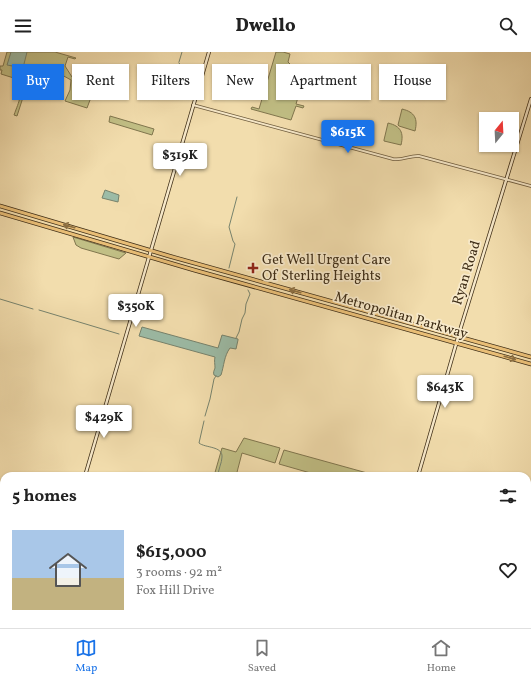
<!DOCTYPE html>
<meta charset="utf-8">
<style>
:root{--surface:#fff;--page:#f2f2f2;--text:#222;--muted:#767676;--line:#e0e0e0;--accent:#1a73e8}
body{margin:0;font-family:Vollkorn,serif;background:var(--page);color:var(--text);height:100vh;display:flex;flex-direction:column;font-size:15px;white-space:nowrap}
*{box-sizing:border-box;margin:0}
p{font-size:13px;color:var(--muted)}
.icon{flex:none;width:22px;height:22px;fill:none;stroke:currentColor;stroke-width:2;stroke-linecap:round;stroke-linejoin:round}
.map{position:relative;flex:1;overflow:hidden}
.sheet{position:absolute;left:0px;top:420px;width:531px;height:156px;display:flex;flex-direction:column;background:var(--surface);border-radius:12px 12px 0 0;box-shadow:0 1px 3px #0004}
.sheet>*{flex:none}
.hud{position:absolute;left:12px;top:12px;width:507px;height:36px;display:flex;gap:8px}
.needle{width:26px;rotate:18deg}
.controls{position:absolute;left:479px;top:60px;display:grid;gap:8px}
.controls a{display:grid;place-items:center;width:40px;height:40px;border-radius:0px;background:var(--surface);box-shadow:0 1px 3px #0004;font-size:20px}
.price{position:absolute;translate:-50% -34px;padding:0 9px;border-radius:4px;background:#fff;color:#222;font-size:13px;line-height:26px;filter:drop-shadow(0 1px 2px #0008)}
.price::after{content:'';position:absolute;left:50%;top:24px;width:12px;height:9px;margin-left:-6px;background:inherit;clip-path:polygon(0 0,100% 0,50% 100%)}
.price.current{background:var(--accent);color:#fff}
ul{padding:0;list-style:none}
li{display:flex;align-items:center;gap:12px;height:100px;padding:0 12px}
li span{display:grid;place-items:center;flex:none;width:112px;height:80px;border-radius:0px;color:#555}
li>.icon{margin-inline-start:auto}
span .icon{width:48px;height:48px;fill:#fffc;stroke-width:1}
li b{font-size:17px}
h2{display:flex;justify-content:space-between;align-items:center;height:48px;padding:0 12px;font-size:17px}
.tag{padding:0 14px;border-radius:0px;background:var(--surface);box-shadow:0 1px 3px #0004;font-size:14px;line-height:36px}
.tag.current{background:var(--accent);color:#fff}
header{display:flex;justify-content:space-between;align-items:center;height:52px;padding:0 12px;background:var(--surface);font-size:18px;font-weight:800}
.tab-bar{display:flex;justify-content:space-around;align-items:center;height:56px;border-top:1px solid var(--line);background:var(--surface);font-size:11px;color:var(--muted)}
.tab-bar a{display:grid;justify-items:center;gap:2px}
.tab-bar .current{color:var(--accent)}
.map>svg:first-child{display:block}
.green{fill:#c1bf85;stroke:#80764e}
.water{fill:#9cbca7;stroke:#77836d}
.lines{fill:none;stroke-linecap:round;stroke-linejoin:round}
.stream{stroke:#77836d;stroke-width:1}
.tertiary-casing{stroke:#6c5a3c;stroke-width:3.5}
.secondary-casing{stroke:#3f2e17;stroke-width:4}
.primary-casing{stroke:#3f2e17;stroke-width:4.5}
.tertiary{stroke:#f7e9ca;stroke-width:2}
.secondary{stroke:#f7e9ca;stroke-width:2.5}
.primary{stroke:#e9be76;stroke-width:3}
.oneway{stroke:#8c6f42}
.poi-dot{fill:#8f2418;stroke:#f7e9ca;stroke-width:1.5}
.labels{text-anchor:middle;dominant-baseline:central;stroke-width:3.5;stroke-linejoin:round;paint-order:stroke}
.poi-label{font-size:14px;fill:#3f2e17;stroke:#f7e9ca;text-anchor:start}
.street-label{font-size:14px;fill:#3f2e17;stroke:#f7e9ca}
</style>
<header><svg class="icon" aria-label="menu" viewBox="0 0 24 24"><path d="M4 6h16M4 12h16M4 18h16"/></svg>Dwello<svg class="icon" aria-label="search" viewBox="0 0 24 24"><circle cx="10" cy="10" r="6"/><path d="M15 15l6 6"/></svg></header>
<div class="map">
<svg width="531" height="576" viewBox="0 0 531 576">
<rect width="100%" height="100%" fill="#f2ddad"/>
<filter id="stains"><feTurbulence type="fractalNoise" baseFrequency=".005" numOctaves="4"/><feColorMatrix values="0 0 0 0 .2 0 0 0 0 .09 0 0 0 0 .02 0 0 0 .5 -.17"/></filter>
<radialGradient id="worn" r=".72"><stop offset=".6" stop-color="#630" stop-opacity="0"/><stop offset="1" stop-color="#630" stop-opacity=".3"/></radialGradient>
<path class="green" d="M7,0H55L76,6L75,7L68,5L65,14L72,25L96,32L87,56L65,49L70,38L71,28L62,23L49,24L46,42L38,38L26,36L17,64L14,63C19,49 24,41 17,27L1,22L2,18H0V14H3Z
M276,0H283L290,2L288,10L294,16L306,19L296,52L304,54L303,56L296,54L291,68L251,57L252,55L259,57Z
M402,57C415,60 418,67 415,79L399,74L398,73Z
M110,64L154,77L152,83L109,70Z
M388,71C401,74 404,81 401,93L384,89V88Z
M73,185L126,201L119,207L81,196L76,193Z
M244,386L280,396L275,411L242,401L236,424H214L222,396L236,400Z
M284,398L378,424H321L279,412Z
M125,572H226L224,576H124Z
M230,572H246L266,576H228Z"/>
<path class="water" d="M11,0H27L23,16L7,13Z
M105,138L119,143L118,150L102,146Z
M142,275L218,296L222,283L238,287V288L236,297L230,296C224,304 224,314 221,323L218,325L214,323C213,320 214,319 215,316C215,312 214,309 215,305L139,284Z"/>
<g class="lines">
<path class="stream" d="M179,10L182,0
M179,11L181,14L186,15L198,21
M229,216L235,192L233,189L229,175L237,145
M0,247L33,257
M39,258L119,282
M236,286L239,280L242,267L245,261L246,252L250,242L248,238
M205,364L210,347L214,327L216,324
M204,369L199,391C205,396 223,394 222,405C222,411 218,417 218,424
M527,474L531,475
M67,572L68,576
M234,572L239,576
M13,576C21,570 30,574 39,575"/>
<defs>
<path id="tertiary" d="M193,53L393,107C402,109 410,103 419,104L531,134"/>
<path id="secondary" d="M85,424L209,0
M418,424L461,275L531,47
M0,506L4,508
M255,572C275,576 294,573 313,576
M43,576L44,572
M374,576L375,572"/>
<path id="primary" d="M0,154L169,204L531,305
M0,161L194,218L531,312"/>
</defs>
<use href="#tertiary" class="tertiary-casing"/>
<use href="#secondary" class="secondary-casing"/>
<use href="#primary" class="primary-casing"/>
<use href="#tertiary" class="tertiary"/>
<use href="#secondary" class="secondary"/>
<use href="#primary" class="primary"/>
</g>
<defs><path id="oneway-shaft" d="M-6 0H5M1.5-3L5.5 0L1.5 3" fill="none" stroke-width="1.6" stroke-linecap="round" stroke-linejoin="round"/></defs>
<g class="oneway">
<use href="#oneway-shaft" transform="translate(69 174) rotate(-164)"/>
<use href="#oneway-shaft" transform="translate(295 239) rotate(-164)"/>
<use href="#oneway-shaft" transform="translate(510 306) rotate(16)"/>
</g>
<path class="poi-dot" d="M251 210h4v4h4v4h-4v4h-4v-4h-4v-4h4z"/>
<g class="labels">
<g class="poi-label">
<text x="262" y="208">Get Well Urgent Care<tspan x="262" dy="16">Of Sterling Heights</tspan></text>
</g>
<g class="street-label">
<text transform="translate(467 221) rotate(-73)">Ryan Road</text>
<text transform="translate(401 264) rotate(16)">Metropolitan Parkway</text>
</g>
</g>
<rect width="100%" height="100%" filter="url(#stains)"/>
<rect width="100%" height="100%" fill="url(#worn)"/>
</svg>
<div class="controls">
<a><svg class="needle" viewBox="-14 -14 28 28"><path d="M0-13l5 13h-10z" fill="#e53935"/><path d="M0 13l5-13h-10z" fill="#767676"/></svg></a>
</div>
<b class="price current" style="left:348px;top:102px">$615K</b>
<b class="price" style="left:180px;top:125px">$319K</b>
<b class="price" style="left:136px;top:276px">$350K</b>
<b class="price" style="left:445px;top:357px">$643K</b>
<b class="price" style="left:104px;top:387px">$429K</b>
<div class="hud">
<a class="tag current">Buy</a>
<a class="tag">Rent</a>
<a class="tag">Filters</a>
<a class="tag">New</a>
<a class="tag">Apartment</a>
<a class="tag">House</a>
</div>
<section class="sheet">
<h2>5 homes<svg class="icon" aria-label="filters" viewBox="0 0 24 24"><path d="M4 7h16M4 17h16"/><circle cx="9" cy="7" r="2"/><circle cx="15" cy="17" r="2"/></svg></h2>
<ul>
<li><span style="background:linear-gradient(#a9c7e8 60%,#c2b280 0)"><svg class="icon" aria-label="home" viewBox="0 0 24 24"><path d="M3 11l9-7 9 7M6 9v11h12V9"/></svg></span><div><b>$615,000</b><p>3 rooms · 92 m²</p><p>Fox Hill Drive</p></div><svg class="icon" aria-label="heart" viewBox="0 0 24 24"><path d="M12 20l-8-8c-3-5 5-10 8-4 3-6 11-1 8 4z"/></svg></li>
</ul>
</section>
</div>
<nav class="tab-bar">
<a class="current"><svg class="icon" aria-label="map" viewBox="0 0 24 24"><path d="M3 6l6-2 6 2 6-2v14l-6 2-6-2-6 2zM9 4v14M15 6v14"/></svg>Map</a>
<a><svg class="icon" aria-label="saved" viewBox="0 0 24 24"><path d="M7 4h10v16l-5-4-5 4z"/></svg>Saved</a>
<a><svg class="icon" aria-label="home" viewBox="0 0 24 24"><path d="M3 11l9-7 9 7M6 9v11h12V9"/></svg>Home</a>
</nav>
